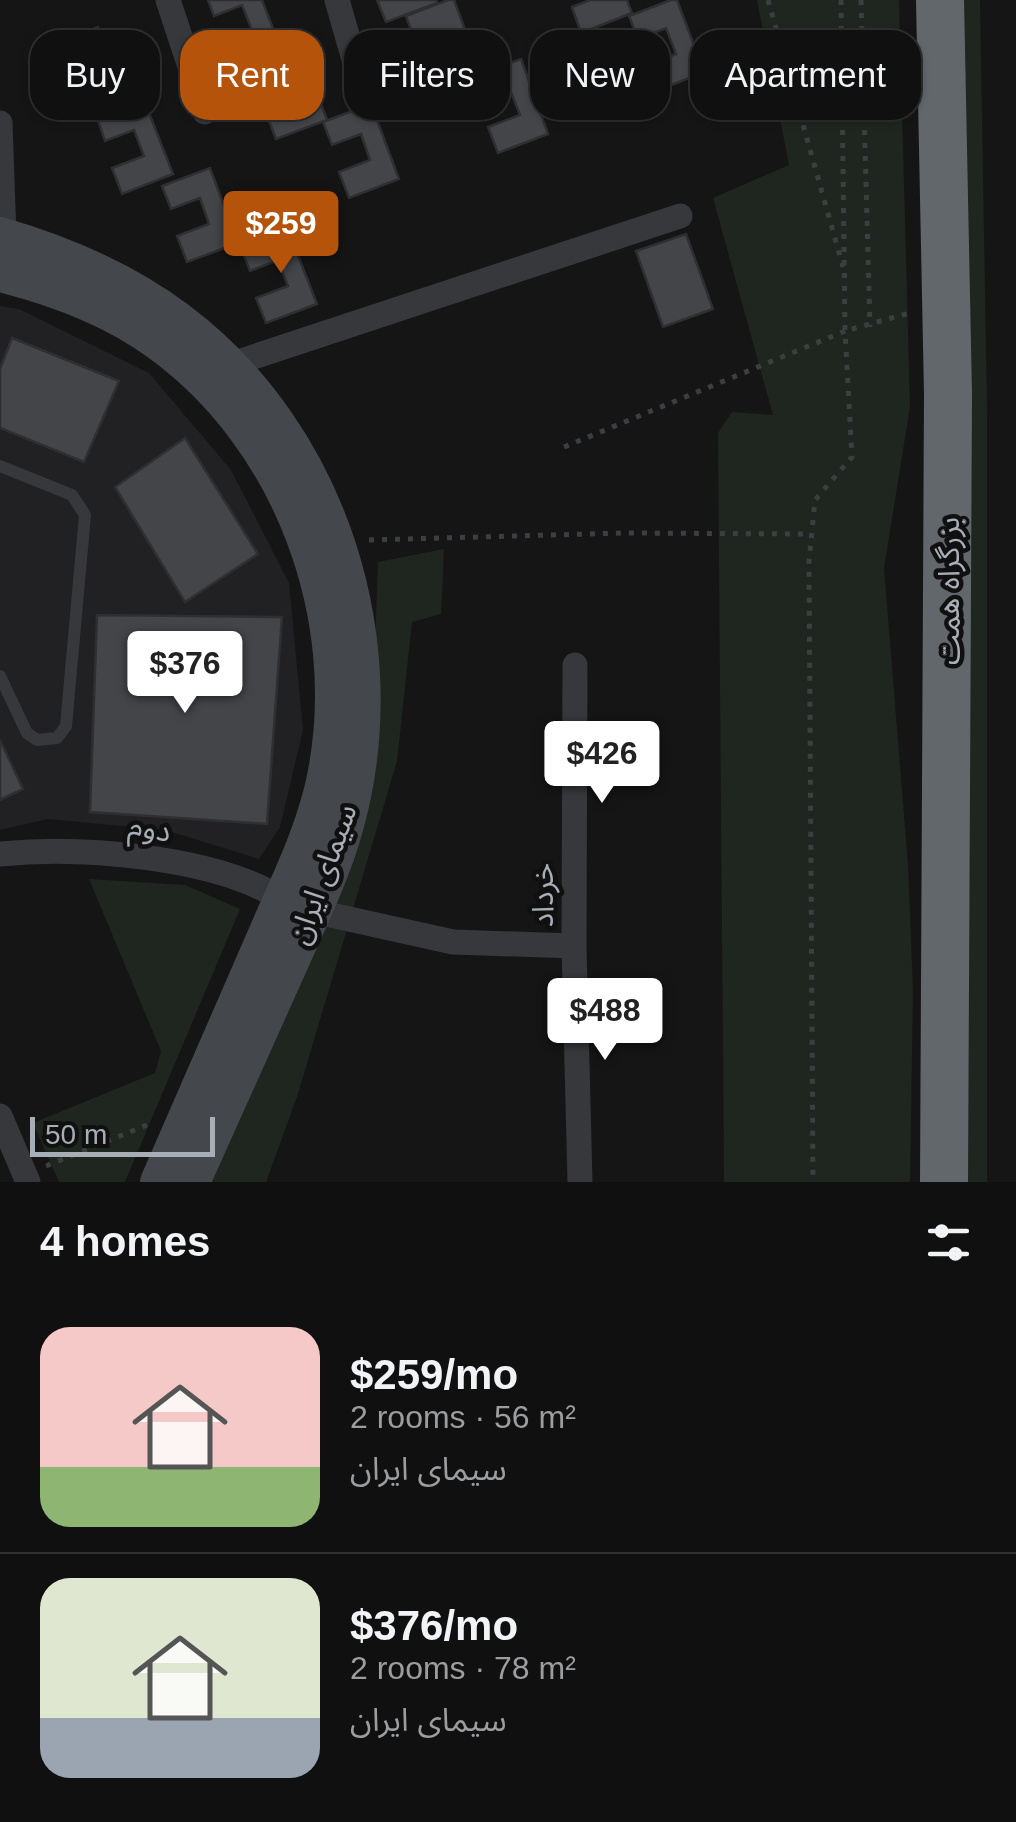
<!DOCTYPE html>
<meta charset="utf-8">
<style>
:root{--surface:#101010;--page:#191919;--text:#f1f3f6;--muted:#9c9d9f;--line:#303030;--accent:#b45309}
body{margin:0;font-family:Arial,"Noto Sans Arabic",sans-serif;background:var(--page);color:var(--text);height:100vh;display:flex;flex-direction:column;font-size:38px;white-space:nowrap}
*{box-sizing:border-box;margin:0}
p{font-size:32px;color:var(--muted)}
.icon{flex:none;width:55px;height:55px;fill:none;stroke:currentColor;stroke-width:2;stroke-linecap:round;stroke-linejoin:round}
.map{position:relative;height:1182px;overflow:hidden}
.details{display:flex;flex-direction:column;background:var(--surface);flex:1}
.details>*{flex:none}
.guide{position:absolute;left:30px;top:30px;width:958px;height:90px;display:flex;gap:20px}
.scale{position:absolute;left:30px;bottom:25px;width:185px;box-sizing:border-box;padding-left:10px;border:5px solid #a7aeb6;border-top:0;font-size:28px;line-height:35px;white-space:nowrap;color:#a7aeb6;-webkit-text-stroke:8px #101011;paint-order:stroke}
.price{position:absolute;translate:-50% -85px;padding:0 22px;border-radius:10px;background:#fff;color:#222;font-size:32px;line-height:65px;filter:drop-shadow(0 2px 5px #0008)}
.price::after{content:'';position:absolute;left:50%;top:60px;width:30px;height:22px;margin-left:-15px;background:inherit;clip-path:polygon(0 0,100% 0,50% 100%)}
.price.active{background:var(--accent);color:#fff}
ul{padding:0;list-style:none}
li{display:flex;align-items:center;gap:30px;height:250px;padding:0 40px}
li+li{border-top:2px solid var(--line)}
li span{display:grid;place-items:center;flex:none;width:280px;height:200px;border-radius:30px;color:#555}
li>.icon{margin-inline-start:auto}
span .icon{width:120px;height:120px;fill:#fffc;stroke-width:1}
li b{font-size:42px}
h2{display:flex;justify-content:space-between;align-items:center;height:120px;padding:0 40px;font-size:42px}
.chip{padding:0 35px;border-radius:30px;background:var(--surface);box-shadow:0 2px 8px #0004,0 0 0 2px var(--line);font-size:35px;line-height:90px}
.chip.active{background:var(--accent);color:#fff}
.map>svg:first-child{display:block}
.built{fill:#212123}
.green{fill:#1f261f}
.building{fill:#444549;stroke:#2f2f32;stroke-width:2.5}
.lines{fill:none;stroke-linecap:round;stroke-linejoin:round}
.path{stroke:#3c3f42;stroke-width:5;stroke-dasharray:5 8;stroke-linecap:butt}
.lane{stroke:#36383b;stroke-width:12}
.street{stroke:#36383b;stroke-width:25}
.secondary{stroke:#44474b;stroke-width:38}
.highway{stroke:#62676c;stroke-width:48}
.labels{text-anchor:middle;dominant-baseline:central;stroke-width:9;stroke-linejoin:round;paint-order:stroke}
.street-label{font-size:30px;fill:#a7aeb6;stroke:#101011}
</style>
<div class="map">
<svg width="1016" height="1182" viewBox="0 0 1016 1182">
<rect width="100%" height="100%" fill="#151516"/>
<path class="built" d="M0,306L19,309L149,373L231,470L289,583L303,730L280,827L259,859L165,830L48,819L0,830Z"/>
<path class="green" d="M757,0H899L910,407L884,568L908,865L913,990L910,1182H724L718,433L732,412L773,415L713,198L789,165Z
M953,0H980L987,410V1182H963Z
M444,549L441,614L412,622L397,761L297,1097L266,1182H201L371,758L378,562Z
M89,879L185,885L240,909L125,1182H59L33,1123L155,1073L161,1051Z"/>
<path class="building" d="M208,0H262L281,49L230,68L220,42L252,30L242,5L214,16Z
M377,0H436L437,3L386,22Z
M448,0H454L481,73L431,92L421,66L452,54L443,29L414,39L406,16Z
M590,0H627L632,13L581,33L572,7Z
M671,0H677L704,72L654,92L644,66L676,54L666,28L638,39L629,16Z
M98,27L126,102L75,121L66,95L98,83L88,57L59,68L50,45Z
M299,45L327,120L276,139L266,113L298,101L288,76L260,86L251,63Z
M521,59L548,134L498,153L488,127L520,115L510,90L482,100L473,77Z
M144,100L173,174L122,194L112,168L144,156L134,130L105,141L97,118Z
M371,104L399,179L349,198L339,172L370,160L361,134L332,145L323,122Z
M210,168L238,243L187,262L177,236L209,224L200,198L171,209L162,186Z
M288,230L317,304L266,323L256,298L288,286L278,260L250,271L241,248Z
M686,234L713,309L663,327L636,251Z
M12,338L119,381L84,462L0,428V369Z
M185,438L258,554L185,602L115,487Z
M97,615L282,617L267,824L90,812Z
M0,740L23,789L0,800Z"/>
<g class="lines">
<path class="path" d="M768,0L843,267
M841,0L845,331L913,312
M861,0L870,327
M564,447L845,331L852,457L815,500L809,562L813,1182
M369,540L624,533L811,534
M46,1166L152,1123"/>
<path class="lane" d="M0,466L72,495L85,515L66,726L57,738L37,740L27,733L0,676"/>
<path class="street" d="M168,0L205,112
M337,0L355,63
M0,123L4,237
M226,366L680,216
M575,665L574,946L580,1182
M0,854C80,846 213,856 282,899
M313,911L453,942L574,946
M0,1116L28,1182"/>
<path class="secondary" d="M0,236C62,254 125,281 177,320C331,435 396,646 344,828C330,878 305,927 284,975C253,1044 222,1113 191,1182
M0,273C56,287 111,307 159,342C292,438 358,616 326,777C315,833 287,887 265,939C229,1020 194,1101 159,1182"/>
<path class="highway" d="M940,0L948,394L944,1182"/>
</g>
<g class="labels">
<g class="street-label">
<text transform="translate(948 591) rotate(-90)">بزرگراه همت</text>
<text transform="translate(150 828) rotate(10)">دوم</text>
<text transform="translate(322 874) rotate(-70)">سیمای ایران</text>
<text transform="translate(542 895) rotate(-90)">خرداد</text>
</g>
</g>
</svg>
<div class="scale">50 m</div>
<b class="price active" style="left:281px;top:276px">$259</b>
<b class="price" style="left:185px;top:716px">$376</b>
<b class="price" style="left:602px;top:806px">$426</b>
<b class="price" style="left:605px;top:1063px">$488</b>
<div class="guide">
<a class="chip">Buy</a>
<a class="chip active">Rent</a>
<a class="chip">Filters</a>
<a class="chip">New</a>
<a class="chip">Apartment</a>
</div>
</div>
<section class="details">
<h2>4 homes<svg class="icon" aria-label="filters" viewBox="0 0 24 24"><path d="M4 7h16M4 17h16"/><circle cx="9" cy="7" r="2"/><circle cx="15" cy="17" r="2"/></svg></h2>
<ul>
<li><span style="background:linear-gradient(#f6c9c9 70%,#8fb573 0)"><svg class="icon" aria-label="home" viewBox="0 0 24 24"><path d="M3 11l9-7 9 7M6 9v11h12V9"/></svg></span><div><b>$259/mo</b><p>2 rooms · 56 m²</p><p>سیمای ایران</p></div></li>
<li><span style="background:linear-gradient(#dfe7d0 70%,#9aa5b1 0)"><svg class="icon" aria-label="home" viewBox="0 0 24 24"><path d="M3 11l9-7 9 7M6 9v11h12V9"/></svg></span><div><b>$376/mo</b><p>2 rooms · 78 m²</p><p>سیمای ایران</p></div></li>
</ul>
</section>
